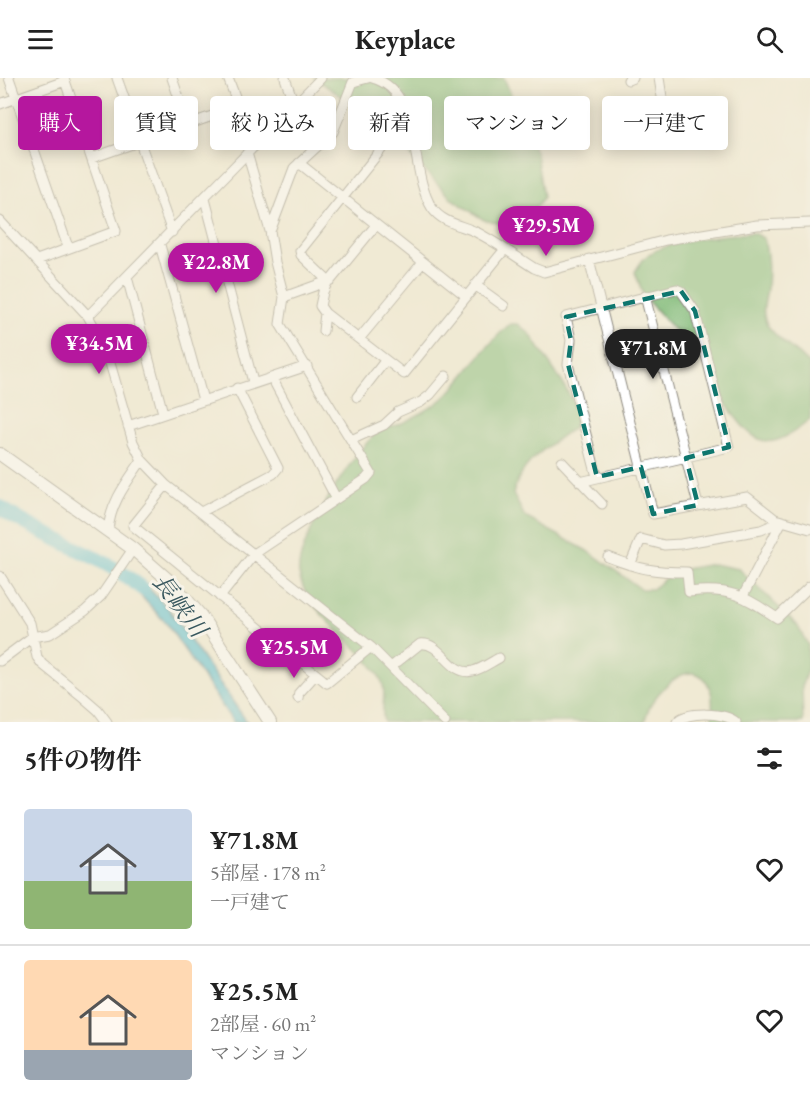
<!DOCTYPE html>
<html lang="ja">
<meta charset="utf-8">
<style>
:root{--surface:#fff;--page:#f2f2f2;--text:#222;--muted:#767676;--line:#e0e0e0;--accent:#b5179e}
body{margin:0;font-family:"EB Garamond","Noto Serif JP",serif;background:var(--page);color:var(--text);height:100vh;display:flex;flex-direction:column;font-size:22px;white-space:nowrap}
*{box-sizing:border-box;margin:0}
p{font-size:20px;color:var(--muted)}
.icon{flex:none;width:33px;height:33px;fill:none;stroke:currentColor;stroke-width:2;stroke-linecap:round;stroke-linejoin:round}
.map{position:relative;height:644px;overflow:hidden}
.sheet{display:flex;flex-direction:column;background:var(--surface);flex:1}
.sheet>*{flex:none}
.banner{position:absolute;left:18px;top:18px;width:774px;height:54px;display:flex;gap:12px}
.price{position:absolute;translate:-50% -51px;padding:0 14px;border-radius:21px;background:var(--accent);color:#fff;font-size:20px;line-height:39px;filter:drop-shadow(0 2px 3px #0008)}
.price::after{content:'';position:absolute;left:50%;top:36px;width:18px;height:14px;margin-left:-9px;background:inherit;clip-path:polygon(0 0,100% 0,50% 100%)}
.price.active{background:#222;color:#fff}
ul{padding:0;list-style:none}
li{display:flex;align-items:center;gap:18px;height:150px;padding:0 24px}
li+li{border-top:2px solid var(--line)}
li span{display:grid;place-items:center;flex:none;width:168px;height:120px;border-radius:6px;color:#555}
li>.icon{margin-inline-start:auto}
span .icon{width:72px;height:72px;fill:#fffc;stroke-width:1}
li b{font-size:26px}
h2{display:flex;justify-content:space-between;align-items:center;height:72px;padding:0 24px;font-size:26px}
.tag{padding:0 21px;border-radius:6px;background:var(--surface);box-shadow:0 3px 15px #0003;font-size:21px;line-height:54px}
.tag.active{background:var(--accent);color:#fff}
header{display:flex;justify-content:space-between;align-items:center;height:78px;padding:0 24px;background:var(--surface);font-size:27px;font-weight:700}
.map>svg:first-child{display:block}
.forest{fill:#81bb79;stroke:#567352;stroke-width:1.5}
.water{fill:#56bed4;stroke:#407480;stroke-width:1.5}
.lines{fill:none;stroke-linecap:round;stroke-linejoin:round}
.river{stroke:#56bed4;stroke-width:15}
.minor-casing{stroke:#8e8a80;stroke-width:11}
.tertiary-casing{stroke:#8e8a80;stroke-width:14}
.minor{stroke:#fff;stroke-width:9}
.tertiary{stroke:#fff;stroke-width:12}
.marked{fill:none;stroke:#0f766e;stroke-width:4.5;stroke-dasharray:12 8;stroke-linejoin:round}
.labels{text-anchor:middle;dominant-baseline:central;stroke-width:6;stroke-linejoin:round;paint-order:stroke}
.water-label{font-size:24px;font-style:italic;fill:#38575e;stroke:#f7f3e8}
</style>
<header><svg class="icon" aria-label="menu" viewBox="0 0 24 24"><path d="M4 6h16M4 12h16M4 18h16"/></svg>Keyplace<svg class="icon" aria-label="search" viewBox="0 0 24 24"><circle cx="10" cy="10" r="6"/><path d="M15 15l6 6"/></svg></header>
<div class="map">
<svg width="810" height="644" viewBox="0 0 810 644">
<rect width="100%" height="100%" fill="#f7f3e8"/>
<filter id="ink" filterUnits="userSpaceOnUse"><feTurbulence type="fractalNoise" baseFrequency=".0167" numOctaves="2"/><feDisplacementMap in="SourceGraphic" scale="12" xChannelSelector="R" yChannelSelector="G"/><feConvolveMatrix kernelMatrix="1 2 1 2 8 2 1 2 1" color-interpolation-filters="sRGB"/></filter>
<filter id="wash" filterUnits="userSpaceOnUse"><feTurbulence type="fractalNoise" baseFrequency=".008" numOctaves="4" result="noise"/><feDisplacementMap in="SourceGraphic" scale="24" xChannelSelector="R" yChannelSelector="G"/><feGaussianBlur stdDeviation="1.35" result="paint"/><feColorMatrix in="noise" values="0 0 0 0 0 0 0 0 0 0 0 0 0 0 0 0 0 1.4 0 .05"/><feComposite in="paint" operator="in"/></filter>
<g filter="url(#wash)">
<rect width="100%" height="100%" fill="#f0ead4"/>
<path class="forest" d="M314,0H504L536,76L543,119L529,140L506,147L484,142L452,121L376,42Z
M754,155L763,160C769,175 768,195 767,211C765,226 760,234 768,248C778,262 797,274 810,286V342C780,365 763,376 737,341C732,334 725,326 722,318C717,307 715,298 708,289L644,219L635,194C639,187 642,181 649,176C673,162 726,156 754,155Z
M510,246H518L530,256L562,304L575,327L577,341L574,349C548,369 521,382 513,416L525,439L591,475L641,511H652L673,494L690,490L713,486L739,491L797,547L808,567V590L802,607L803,644H712C712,634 714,620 710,611C695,570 647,618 645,644H384C380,631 387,616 382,604C364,565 307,539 299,496C294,467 354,372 378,354C385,349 396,348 404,344C415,339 437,327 446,318C469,295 485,267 510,246Z"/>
<path class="water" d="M124,492L143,504L168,530L247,644H233L167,546L128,504Z"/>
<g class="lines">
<path class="river" d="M0,429C44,461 101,475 143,511"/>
</g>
</g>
<g filter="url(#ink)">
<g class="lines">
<defs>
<path id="minor" d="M9,0L68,169
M117,0L172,154
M172,0L188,46
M228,0L254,69
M285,0L294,26
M372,0C423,13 408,93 432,130C442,145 461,147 476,154C496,164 515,178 534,190L544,194L666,162L757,147L810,145
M659,0L662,19
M628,2L633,0
M0,26L65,3
M92,80L238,29
M299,85L466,218
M205,121L253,304
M0,143L88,238L105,268L133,364L142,382L166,407L371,569L445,644
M271,151L294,90L333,54L353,4L368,0
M160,167L203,322
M589,181L653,436L747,419L775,441L810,451
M37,182L116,153L64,0
M127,199L163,335
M328,203L323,214L320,228L325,235L404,296L505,171
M328,203L301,177L300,173L408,38
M475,207L504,228
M645,218L698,427
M284,219L331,202L376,147
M88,238L321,0
M323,253L325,235
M359,261L423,184
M272,300L336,420
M357,319L385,283
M128,348L307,288
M351,362L384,347L398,334L421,324L430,317L446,298
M562,384L602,426
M580,404L729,369L695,233L681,213L676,211L566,239L571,262L568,286L597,399
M166,407L133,448L327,605L371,569
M201,434L273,396L278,390L237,310
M108,453C110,425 127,404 142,382
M608,479C639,491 653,494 687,494L689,514C730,509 744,518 777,540L810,508
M630,487L641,461L664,467L681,466L761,452L782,443
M0,498L30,545L37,579L42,586L83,619L98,632L107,644
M743,518L782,443
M220,519L254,476L366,401L371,395L280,246L284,219L275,184L270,153L247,75
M0,583L32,559L50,556L85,533L101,518L133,471
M391,589L420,566C442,563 450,599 473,593C482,591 491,584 499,580
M298,620L299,615L316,596
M677,644C686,633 725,634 736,644"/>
<path id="tertiary" d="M0,376L133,471L173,506L201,538L270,644"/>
</defs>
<use href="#minor" class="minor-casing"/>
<use href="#tertiary" class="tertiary-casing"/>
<use href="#minor" class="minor"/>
<use href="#tertiary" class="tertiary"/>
</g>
</g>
<path d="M0 0H810V644H0ZM681,213L695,233L729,369L686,380L698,427L653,436L641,389L597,399L568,286L571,262L566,239Z" fill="#f0ead4" fill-opacity=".55" fill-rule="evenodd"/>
<path class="marked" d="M681,213L695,233L729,369L686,380L698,427L653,436L641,389L597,399L568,286L571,262L566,239Z"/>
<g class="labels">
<g class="water-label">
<text transform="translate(180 527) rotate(53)">長峡川</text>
</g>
</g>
</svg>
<b class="price" style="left:546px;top:179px">¥29.5M</b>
<b class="price" style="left:216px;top:216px">¥22.8M</b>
<b class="price" style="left:99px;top:297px">¥34.5M</b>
<b class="price active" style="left:653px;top:302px">¥71.8M</b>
<b class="price" style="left:294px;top:601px">¥25.5M</b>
<div class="banner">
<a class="tag active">購入</a>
<a class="tag">賃貸</a>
<a class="tag">絞り込み</a>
<a class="tag">新着</a>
<a class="tag">マンション</a>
<a class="tag">一戸建て</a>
</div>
</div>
<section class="sheet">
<h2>5件の物件<svg class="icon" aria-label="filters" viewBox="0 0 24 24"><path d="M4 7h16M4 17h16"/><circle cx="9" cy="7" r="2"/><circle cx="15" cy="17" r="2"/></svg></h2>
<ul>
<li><span style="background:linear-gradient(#c9d6e8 60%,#8fb573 0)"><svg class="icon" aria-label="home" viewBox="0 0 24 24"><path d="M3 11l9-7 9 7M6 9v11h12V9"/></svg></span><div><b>¥71.8M</b><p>5部屋 · 178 m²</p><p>一戸建て</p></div><svg class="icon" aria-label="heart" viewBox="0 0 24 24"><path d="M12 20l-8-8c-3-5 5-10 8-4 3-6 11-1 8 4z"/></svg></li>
<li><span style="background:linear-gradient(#ffd9b3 75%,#9aa5b1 0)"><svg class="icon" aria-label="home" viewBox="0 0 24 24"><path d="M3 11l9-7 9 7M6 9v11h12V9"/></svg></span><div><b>¥25.5M</b><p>2部屋 · 60 m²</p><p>マンション</p></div><svg class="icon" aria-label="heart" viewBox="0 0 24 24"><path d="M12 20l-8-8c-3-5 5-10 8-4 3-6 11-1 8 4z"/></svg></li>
</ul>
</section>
